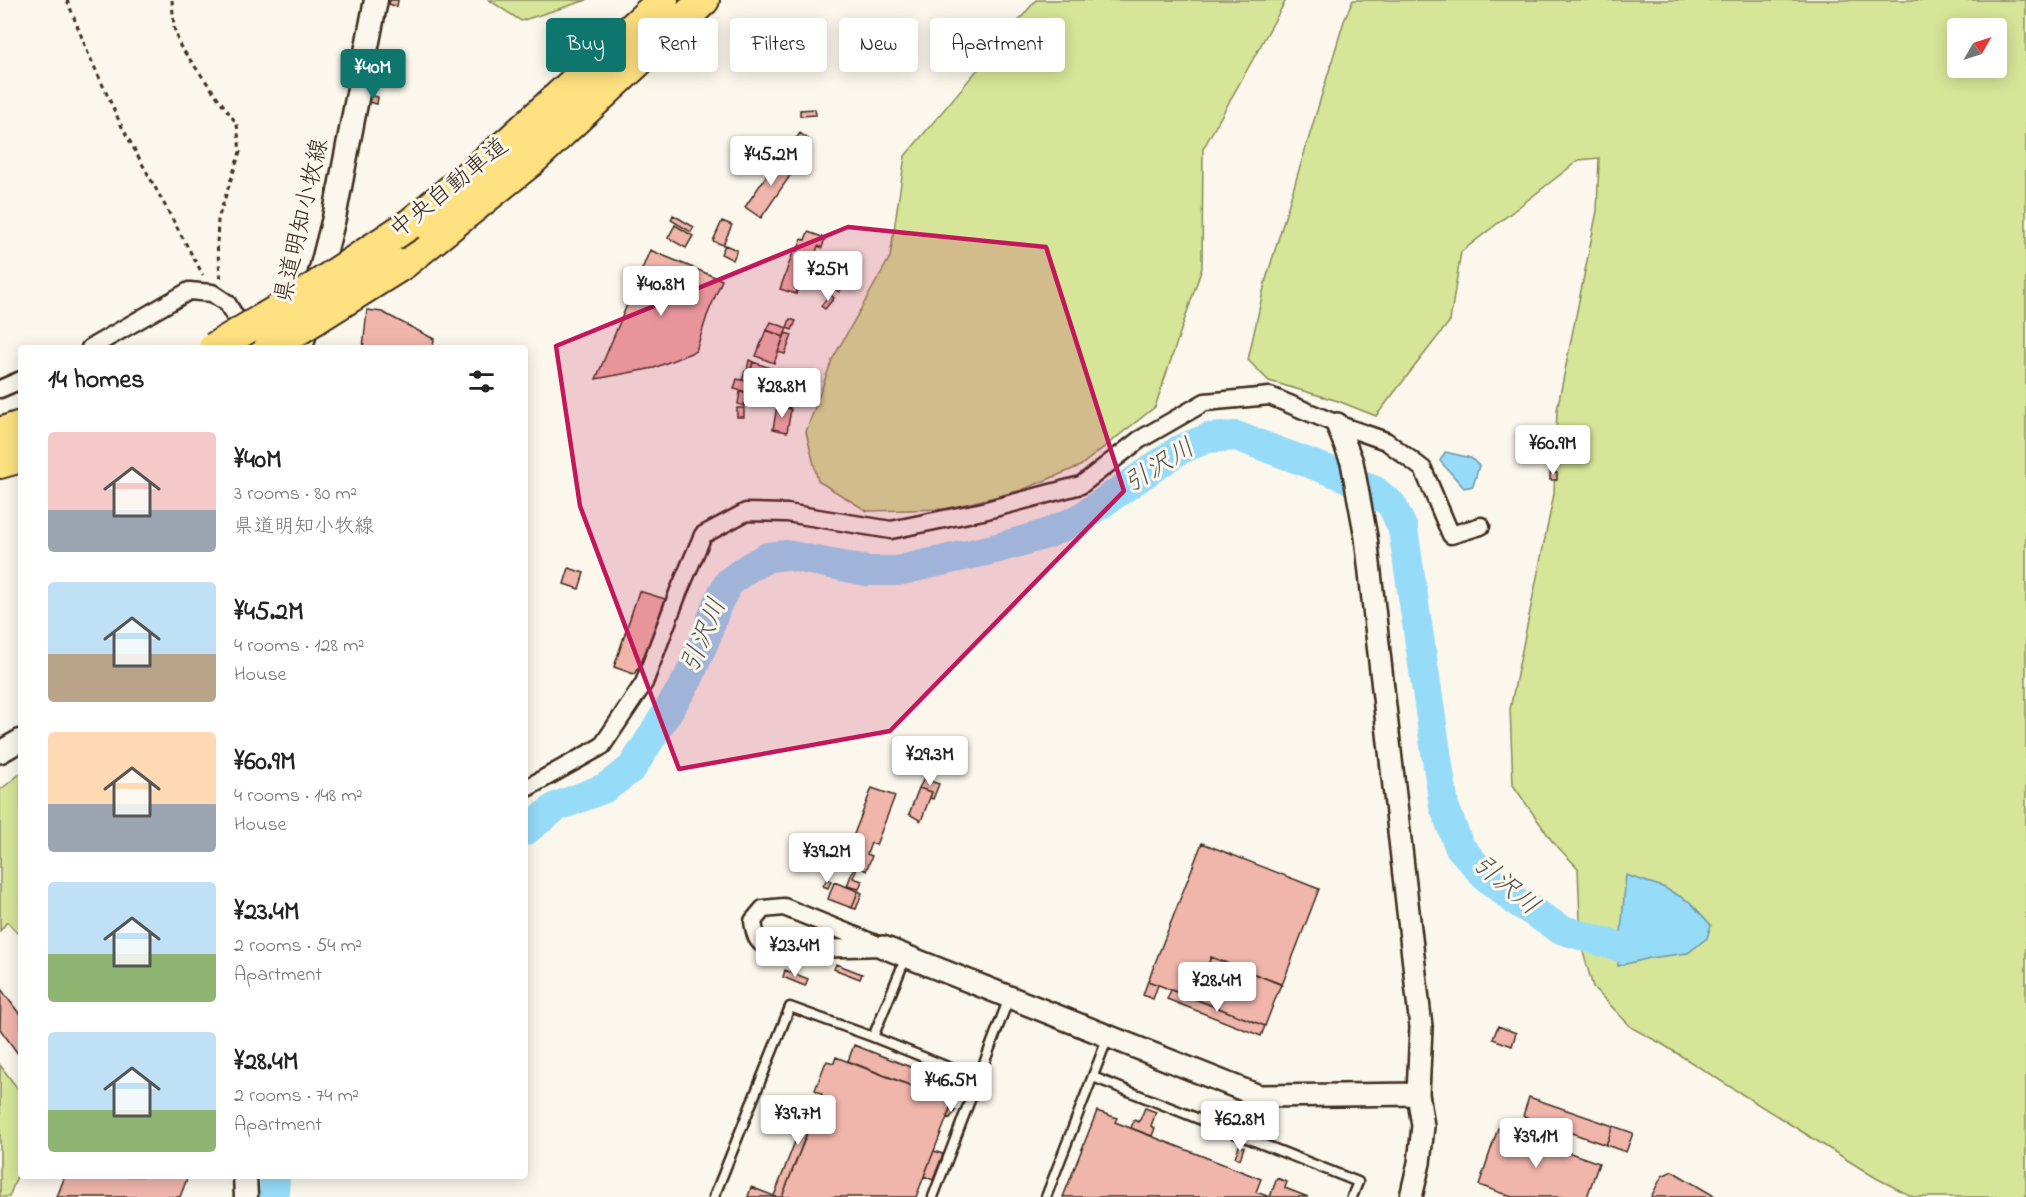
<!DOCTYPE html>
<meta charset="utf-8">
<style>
:root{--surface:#fff;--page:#f6f6f6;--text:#222;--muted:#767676;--accent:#0f766e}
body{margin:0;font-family:"Indie Flower","Klee One",sans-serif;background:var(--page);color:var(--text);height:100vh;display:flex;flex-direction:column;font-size:22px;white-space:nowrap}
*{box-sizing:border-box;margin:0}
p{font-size:20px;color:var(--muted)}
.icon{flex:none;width:33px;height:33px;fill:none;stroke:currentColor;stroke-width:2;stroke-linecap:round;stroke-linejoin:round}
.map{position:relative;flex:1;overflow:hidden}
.panel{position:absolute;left:18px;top:345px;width:510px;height:834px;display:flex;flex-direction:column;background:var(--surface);border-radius:6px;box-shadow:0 3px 15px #0003}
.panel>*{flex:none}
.top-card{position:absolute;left:546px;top:18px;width:570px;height:54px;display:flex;gap:12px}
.needle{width:39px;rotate:51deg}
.buttons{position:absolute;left:1947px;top:18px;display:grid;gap:12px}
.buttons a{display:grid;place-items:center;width:60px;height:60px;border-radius:6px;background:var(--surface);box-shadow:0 3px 15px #0003;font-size:30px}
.price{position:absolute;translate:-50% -51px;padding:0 14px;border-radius:6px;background:#fff;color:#222;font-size:20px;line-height:39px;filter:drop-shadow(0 2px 3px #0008)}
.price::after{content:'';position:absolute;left:50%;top:36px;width:18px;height:14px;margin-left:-9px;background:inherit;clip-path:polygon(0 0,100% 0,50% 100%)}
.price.current{background:var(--accent);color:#fff}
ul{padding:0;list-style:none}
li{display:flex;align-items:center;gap:18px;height:150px;padding:0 30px}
li span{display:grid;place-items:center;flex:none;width:168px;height:120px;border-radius:6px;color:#555}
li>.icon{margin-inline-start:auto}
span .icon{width:72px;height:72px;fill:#fffc;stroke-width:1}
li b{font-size:26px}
h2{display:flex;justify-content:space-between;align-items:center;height:72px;padding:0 30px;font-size:26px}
.chip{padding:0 21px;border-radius:6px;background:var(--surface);box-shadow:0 3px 15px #0003;font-size:21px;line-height:54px}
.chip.current{background:var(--accent);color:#fff}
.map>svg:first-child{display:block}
.green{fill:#d6e598;stroke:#88885b;stroke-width:1.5;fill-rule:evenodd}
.water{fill:#96dbf8;stroke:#7294a1;stroke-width:1.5}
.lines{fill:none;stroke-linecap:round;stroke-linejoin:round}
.river{stroke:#96dbf8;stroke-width:30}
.building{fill:#f0b5ab;stroke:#3b2a1e;stroke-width:1.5}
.service-casing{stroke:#3b2a1e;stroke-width:13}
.minor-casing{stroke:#3b2a1e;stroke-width:21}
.tertiary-casing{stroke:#3b2a1e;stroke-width:26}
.secondary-casing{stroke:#3b2a1e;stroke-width:27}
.motorway-casing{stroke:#3b2a1e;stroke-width:34}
.path{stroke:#3b2a1e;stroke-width:3;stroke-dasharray:4.5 4.5;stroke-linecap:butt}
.service{stroke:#fbf7ec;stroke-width:8}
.minor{stroke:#fbf7ec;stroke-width:16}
.tertiary{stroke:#fbf7ec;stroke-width:21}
.secondary{stroke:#fbf7ec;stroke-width:22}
.motorway{stroke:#fde080;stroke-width:30}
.motorway-bridge-casing{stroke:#3b2a1e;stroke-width:34;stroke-linecap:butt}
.motorway-bridge{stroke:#fde080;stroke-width:30}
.marked{fill:#c2185b;fill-opacity:0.2;stroke:#c2185b;stroke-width:4.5;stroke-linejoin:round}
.labels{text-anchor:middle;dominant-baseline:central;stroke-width:6;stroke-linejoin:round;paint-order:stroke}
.street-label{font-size:24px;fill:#3b2a1e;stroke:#fbf7ec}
.water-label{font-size:26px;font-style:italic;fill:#525654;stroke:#fbf7ec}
</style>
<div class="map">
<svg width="2026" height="1197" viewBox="0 0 2026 1197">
<rect width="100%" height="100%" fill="#fbf7ec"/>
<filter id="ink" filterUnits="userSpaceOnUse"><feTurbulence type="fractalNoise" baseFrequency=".0167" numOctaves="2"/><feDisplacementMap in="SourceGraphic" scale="12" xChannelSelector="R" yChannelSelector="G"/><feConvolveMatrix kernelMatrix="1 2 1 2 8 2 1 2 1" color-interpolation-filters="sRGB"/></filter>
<g filter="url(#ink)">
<path class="green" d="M489,0H587L521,21Z
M1036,0H1286L1203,149L1202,268L1155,407L1080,466L1022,490L946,509L867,511L818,481L806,432L832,360L890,257L905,156Z
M1353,0H2026V1197H1913L1876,1178L1662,1044L1632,1028L1593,987L1581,945L1578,868L1552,841L1513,785L1510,709L1554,494L1557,410L1597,211L1599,158L1579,160L1461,252L1450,321L1376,416L1338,401L1269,381L1248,360L1265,283L1344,21ZM1958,28H1996V68H1958Z
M21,773V937L7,922L0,931V790Z
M0,1065L21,1093V1166L9,1197H0Z"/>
<path class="water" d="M1445,452L1471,458L1479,466L1473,486L1464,488L1440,461Z
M1626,875L1663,887L1690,902L1711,925L1707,938L1688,953L1650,958L1618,966Z"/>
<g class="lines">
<path class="river" d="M525,831L556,807L605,788L632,768L688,679L706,637L717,604L729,582L748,568L768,557L786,555L867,571H897L998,548L1046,534L1079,519L1179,450L1208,438L1236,436L1341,475L1375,491L1392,505L1403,529L1444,806L1459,846L1484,875L1516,901L1560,929L1620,947
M274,1197L275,1176"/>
</g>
<path class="building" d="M390,0H398L397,7L389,4Z
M369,95L378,97L377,104L368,102Z
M815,109L816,115L800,116V110Z
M800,133L808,139L791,163L783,157Z
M780,156L796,167L761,218L745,207Z
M673,215L694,227L691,232L671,220Z
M722,221L732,225L723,245L713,241Z
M675,225L693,236L686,248L668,238Z
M808,232L825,238L822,248L818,246L807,279L802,277L796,294L780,289L794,250L797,251L802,239L805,240Z
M725,245L737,250L733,260L721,254Z
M650,250L722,280L707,316L696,351L654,368L596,379Z
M855,262L860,266L855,272L850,268Z
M838,284L843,287L839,292L834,288Z
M830,294L834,298L825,309L821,306Z
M367,310L382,312L434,339L433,348H363Z
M790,319L796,321L792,330L787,328L784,337L767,330L771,322L787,328Z
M766,330L784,337L774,363L756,356Z
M785,333L792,335L785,354L778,352Z
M749,360L753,362L748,381L742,380L745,371H747Z
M753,362L773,369L768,384L748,376Z
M737,379L754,383L752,393L734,389Z
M740,392L746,393L744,406L738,404Z
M788,395L791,396L790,408L777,406L779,399Z
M777,406L791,409L787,432L773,429Z
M737,408H744V417H737Z
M1550,473H1557V480H1550Z
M569,568L584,573L579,589L564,584Z
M639,591L665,599L648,653L634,674L614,667Z
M924,779L939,784L933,799L930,798L932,792L919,788Z
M872,788L895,796L876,845L871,843L867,854L872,856L866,871L861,868L863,863L859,862L853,878L862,881L859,889L847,886L860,851L849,847Z
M919,788L932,792L921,821L909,814Z
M1202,843L1319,889L1282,985L1211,957L1195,999L1148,981Z
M827,879L831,881L828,888L823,886Z
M834,882L858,891L852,908L828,899Z
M858,891L862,893L856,909L852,908Z
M1211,957L1281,984L1265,1026L1195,999Z
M836,964L862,974L860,979L834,969Z
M785,970L808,979L805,986L783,977Z
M1148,981L1158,985L1153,999L1143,995Z
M1,989L21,1016V1058L0,1029Z
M1171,990L1265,1026L1261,1036L1167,999Z
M1498,1026L1516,1033L1512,1046L1493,1039Z
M854,1045L959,1086L953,1102L848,1061Z
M836,1057L953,1102L916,1197H782L822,1094L815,1090L825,1064L827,1061L834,1063Z
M813,1095L821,1098L782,1197H776L774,1196Z
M1529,1097L1613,1126L1606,1145L1523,1116Z
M950,1108L956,1110L950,1118L947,1117Z
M1145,1108L1156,1112L1151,1126L1155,1128L1152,1136L1131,1128L1134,1120L1139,1122Z
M1097,1111L1117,1118L1115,1122L1261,1179L1256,1192L1270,1197L1277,1178L1287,1182L1285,1188L1308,1197H1063Z
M1613,1126L1633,1133L1626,1152L1606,1145Z
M1498,1128L1599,1163L1587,1197H1512L1479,1185Z
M1239,1146L1244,1147L1240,1159L1235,1157Z
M934,1151L943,1154L933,1180L924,1176Z
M1672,1171L1716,1197H1651L1662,1176Z
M65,1176H188L180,1197H57Z
M751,1187L774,1196L776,1197H748Z"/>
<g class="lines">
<defs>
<path id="service" d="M873,1037L906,957
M1093,1077L1358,1182L1352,1197
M714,1197L790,1007L873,1037L978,1079
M933,1197L1009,998
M1046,1197L1108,1037"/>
<path id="minor" d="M90,348L189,291L212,293L227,303L254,348
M0,389L21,380
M525,789L602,746L644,683L678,593L703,535L746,512L787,513L891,530L983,511L1081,485L1139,440L1205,402L1270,396L1337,424L1386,441L1423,469L1451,535L1481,526
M784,907L883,947L775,950C758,945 755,938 753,921L763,909Z"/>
<path id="tertiary" d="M1337,424L1352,462L1366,537L1421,1027L1418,1094L1423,1126L1419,1163L1411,1197
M0,752L21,740
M883,947L1259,1096L1418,1094"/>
<path id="secondary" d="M301,348L334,218L376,0
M245,1176L246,1197"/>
<path id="motorway" d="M410,224L510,141L663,0
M403,264L530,162L704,0
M0,433L21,426
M0,463L21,457"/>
</defs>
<use href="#service" class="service-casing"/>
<use href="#minor" class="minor-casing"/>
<use href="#tertiary" class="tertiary-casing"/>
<use href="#secondary" class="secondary-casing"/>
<use href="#motorway" class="motorway-casing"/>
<path class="path" d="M67,0L88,53L121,125L203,275
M172,0L174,28L180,46L237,124L240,152L218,219L217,245L221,281"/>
<use href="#service" class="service"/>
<use href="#minor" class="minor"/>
<use href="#tertiary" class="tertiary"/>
<use href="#secondary" class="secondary"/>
<use href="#motorway" class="motorway"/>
<defs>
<path id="motorway-bridge" d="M214,348L303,295L410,224
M269,348L403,264"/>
</defs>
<use href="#motorway-bridge" class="motorway-bridge-casing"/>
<use href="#motorway-bridge" class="motorway-bridge"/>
</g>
</g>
<path class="marked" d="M848,227L1046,247L1124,491L890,731L679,769L580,506L556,346Z"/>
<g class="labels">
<g class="street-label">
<text transform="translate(450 189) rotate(-39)">中央自動車道</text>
<text transform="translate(303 221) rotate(-77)">県道明知小牧線</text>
</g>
<g class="water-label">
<text transform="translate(1160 467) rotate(-32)">引沢川</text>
<text transform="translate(705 636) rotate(-67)">引沢川</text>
<text transform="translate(1505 886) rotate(40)">引沢川</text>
</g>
</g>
</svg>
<div class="buttons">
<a><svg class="needle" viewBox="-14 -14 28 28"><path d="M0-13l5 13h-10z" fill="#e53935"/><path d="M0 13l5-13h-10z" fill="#767676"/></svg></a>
</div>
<b class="price current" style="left:373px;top:100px">¥40M</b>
<b class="price" style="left:771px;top:187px">¥45.2M</b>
<b class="price" style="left:828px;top:302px">¥25M</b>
<b class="price" style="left:661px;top:317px">¥40.8M</b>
<b class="price" style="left:782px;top:419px">¥28.8M</b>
<b class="price" style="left:1553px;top:476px">¥60.9M</b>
<b class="price" style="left:930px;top:787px">¥29.3M</b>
<b class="price" style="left:827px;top:884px">¥39.2M</b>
<b class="price" style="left:795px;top:978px">¥23.4M</b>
<b class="price" style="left:1217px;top:1013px">¥28.4M</b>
<b class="price" style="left:951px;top:1113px">¥46.5M</b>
<b class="price" style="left:798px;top:1146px">¥39.7M</b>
<b class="price" style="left:1240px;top:1152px">¥62.8M</b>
<b class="price" style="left:1536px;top:1169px">¥39.1M</b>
<div class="top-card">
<a class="chip current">Buy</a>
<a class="chip">Rent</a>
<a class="chip">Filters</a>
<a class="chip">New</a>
<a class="chip">Apartment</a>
</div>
<section class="panel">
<h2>14 homes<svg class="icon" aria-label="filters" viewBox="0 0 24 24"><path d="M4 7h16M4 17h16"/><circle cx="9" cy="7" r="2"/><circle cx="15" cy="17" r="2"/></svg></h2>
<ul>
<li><span style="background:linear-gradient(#f6c9c9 65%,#9aa5b1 0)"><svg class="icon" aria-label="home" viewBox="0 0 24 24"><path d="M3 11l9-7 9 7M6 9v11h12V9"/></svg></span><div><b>¥40M</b><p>3 rooms · 80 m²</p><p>県道明知小牧線</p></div></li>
<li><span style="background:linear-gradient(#bfe0f5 60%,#b9a48a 0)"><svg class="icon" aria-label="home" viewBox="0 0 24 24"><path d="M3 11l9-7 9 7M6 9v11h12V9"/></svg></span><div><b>¥45.2M</b><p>4 rooms · 128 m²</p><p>House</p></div></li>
<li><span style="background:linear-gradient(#ffd9b3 60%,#9aa5b1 0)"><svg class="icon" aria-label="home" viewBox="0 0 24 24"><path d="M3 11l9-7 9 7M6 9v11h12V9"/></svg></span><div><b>¥60.9M</b><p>4 rooms · 148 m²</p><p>House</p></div></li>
<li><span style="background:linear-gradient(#bfe0f5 60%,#8fb573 0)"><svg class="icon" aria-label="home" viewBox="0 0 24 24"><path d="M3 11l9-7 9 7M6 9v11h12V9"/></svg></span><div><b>¥23.4M</b><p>2 rooms · 54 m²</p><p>Apartment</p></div></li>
<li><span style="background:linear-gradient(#bfe0f5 65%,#8fb573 0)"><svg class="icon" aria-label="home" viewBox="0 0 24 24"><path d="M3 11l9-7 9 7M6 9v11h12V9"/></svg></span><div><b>¥28.4M</b><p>2 rooms · 74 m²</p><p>Apartment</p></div></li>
</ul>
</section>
</div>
